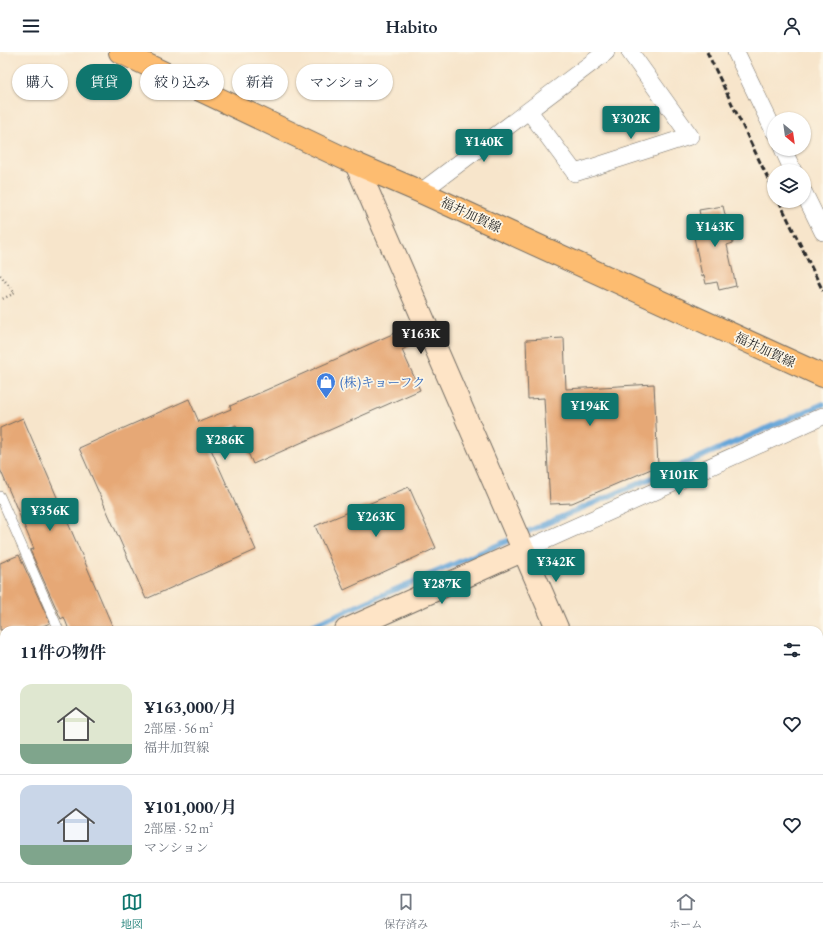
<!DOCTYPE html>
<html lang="ja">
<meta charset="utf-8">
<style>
:root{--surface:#fff;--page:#f2f2f3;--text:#1f2937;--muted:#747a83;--line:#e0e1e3;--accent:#0f766e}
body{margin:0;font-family:"EB Garamond","Noto Serif JP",serif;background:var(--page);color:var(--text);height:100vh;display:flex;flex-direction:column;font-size:15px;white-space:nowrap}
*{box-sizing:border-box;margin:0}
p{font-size:13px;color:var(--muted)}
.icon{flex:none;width:22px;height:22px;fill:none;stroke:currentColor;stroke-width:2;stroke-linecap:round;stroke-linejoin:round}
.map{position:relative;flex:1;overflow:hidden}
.drawer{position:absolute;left:0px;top:574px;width:823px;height:256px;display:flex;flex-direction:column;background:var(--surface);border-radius:12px 12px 0 0;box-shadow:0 1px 3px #0004}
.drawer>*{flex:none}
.guide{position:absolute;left:12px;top:12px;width:400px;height:36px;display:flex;gap:8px}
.needle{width:26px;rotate:151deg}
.tools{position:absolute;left:767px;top:60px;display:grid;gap:8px}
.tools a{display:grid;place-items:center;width:44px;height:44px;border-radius:50%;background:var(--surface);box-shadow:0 1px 3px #0004;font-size:20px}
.price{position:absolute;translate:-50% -34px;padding:0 9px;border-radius:4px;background:var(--accent);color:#fff;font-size:13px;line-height:26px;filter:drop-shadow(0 1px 2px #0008)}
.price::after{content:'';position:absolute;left:50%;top:24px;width:12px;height:9px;margin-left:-6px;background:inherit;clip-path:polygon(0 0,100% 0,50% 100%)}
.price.current{background:#222;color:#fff}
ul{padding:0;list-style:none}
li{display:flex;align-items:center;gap:12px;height:100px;padding:0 20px}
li+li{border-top:1px solid var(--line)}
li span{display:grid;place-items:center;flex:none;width:112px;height:80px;border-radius:12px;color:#555}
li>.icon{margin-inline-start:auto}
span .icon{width:48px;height:48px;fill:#fffc;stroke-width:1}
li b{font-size:17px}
h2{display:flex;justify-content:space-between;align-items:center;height:48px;padding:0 20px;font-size:17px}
.tag{padding:0 14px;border-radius:18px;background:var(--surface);box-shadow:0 1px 3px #0004;font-size:14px;line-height:36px}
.tag.current{background:var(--accent);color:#fff}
header{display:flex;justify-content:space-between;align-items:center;height:52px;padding:0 20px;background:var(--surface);font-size:18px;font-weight:600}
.menu{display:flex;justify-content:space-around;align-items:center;height:56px;border-top:1px solid var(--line);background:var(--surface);font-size:11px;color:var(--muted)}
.menu a{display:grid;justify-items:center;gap:2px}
.menu .current{color:var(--accent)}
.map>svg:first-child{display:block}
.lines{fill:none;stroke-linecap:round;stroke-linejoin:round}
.stream{stroke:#66a6d9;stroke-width:5.5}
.building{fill:#e6a876}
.lane-casing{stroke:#726c63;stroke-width:10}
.street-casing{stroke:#726c63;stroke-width:18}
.secondary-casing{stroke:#726c63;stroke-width:24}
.primary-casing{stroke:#726c63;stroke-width:24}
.path{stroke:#726c63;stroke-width:2.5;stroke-dasharray:1 3;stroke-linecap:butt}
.lane{stroke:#fff;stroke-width:9}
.street{stroke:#fff;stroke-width:17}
.secondary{stroke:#fee4c6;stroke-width:22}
.primary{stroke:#fdbc70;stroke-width:22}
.rail{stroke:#2b2b2b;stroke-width:3;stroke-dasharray:6 3;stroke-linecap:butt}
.labels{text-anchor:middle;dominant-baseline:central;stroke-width:3.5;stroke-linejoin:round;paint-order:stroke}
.street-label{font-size:13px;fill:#2b2b2b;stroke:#fcf5e5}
.shop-label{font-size:13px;fill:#366cbe;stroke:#fcf5e5;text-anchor:start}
</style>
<header><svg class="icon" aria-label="menu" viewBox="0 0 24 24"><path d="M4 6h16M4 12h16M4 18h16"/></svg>Habito<svg class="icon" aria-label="person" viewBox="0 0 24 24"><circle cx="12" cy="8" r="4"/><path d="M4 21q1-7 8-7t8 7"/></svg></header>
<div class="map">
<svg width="823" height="830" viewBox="0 0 823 830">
<rect width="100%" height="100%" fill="#fcf5e5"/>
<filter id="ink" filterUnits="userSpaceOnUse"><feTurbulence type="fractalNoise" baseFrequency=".025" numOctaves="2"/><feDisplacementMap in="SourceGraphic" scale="8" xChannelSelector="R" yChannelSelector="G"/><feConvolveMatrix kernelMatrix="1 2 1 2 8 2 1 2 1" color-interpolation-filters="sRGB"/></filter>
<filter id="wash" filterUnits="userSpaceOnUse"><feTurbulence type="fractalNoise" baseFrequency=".012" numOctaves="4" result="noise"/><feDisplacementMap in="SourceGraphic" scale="16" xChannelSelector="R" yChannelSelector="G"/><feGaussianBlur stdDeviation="0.9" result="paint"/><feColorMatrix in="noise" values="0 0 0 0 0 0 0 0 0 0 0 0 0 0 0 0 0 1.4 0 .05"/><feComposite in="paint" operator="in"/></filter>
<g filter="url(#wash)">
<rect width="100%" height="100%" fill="#f7e5cb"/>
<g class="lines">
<path class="stream" d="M522,482L823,352
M302,578L514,486
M0,709L4,707"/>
</g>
<g id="blocks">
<path class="building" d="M723,154L727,171H729L733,191L727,193L736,234L719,238L717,230L706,232L704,223L702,224L693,180L703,178L699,158Z
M397,280L400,283L405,281L411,293L402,298L420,338L253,412L236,373L206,386L256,498L146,547L79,396L189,347L199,370L231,357L230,354Z
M564,286L566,337L654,332L658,414L572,451L550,452L544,346L528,347L526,288Z
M23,366L114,578H69L64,565L61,567L30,498L34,497L0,417V376Z
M409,435L436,496L344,538L315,474Z
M19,503L50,571L34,578H0V511Z"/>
</g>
</g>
<g filter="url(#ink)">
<use href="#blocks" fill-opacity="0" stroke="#726c63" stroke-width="1"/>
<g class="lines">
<defs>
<path id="lane" d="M0,444L59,578"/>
<path id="street" d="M736,0L774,79
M529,59L575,121L690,84L630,0
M783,97L793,119
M421,140L606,0
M804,141L823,180
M524,498L823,364"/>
<path id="secondary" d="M356,112L558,578
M346,578L524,498
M0,732L4,730
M666,826L667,830"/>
<path id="primary" d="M120,0L356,112L421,140L823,324"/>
</defs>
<use href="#lane" class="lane-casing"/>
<use href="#street" class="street-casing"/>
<use href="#secondary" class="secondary-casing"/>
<use href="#primary" class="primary-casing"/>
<path class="path" d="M0,223L15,241L0,248
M167,826L168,830"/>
<use href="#lane" class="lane"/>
<use href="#street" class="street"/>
<use href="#secondary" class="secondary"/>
<use href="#primary" class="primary"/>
<path class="rail" d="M707,0L774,139
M779,149L823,239"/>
</g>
</g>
<defs>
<symbol id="shop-pin" viewBox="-11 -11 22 30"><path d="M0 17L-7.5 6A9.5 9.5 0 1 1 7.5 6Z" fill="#3f7fe0" stroke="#fcf5e5"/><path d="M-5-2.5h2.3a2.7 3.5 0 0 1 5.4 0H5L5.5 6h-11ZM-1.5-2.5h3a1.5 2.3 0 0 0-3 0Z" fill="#fff"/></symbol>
</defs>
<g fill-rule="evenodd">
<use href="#shop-pin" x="315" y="319" width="22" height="30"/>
</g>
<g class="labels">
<g class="street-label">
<text transform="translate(471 163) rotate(25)">福井加賀線</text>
<text transform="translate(765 298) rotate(25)">福井加賀線</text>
</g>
<g class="shop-label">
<text x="340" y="330">(株)キョーフク</text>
</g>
</g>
</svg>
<div class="tools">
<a><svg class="needle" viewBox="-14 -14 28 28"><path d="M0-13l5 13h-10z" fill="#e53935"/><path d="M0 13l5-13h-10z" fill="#747a83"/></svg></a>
<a><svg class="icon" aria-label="layers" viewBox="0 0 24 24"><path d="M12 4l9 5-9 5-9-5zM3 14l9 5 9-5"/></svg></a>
</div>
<b class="price" style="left:631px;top:88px">¥302K</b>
<b class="price" style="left:484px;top:111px">¥140K</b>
<b class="price" style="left:715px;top:196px">¥143K</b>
<b class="price current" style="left:421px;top:303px">¥163K</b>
<b class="price" style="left:590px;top:375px">¥194K</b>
<b class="price" style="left:225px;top:409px">¥286K</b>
<b class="price" style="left:679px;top:444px">¥101K</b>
<b class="price" style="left:50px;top:480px">¥356K</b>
<b class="price" style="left:376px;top:486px">¥263K</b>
<b class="price" style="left:556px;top:531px">¥342K</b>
<b class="price" style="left:442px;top:553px">¥287K</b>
<div class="guide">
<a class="tag">購入</a>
<a class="tag current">賃貸</a>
<a class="tag">絞り込み</a>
<a class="tag">新着</a>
<a class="tag">マンション</a>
</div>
<section class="drawer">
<h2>11件の物件<svg class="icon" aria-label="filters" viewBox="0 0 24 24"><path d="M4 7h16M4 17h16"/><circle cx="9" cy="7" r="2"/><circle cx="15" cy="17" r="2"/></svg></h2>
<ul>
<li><span style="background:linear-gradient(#dfe7d0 75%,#7fa58c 0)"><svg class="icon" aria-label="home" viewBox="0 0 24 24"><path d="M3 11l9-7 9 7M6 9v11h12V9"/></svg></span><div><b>¥163,000/月</b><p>2部屋 · 56 m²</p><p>福井加賀線</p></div><svg class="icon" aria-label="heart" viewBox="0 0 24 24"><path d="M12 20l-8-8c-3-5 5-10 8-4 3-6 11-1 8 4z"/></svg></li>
<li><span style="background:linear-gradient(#c9d6e8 75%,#7fa58c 0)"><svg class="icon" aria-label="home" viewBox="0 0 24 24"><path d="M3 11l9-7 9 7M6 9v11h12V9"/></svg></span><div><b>¥101,000/月</b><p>2部屋 · 52 m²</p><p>マンション</p></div><svg class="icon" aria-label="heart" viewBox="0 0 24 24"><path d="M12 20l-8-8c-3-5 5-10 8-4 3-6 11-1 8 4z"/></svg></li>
</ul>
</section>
</div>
<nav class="menu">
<a class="current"><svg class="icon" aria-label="map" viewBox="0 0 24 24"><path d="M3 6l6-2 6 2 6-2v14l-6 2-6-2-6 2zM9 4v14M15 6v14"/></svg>地図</a>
<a><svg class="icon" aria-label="saved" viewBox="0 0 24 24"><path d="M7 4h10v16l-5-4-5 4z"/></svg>保存済み</a>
<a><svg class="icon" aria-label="home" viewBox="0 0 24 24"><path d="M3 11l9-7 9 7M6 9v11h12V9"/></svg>ホーム</a>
</nav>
